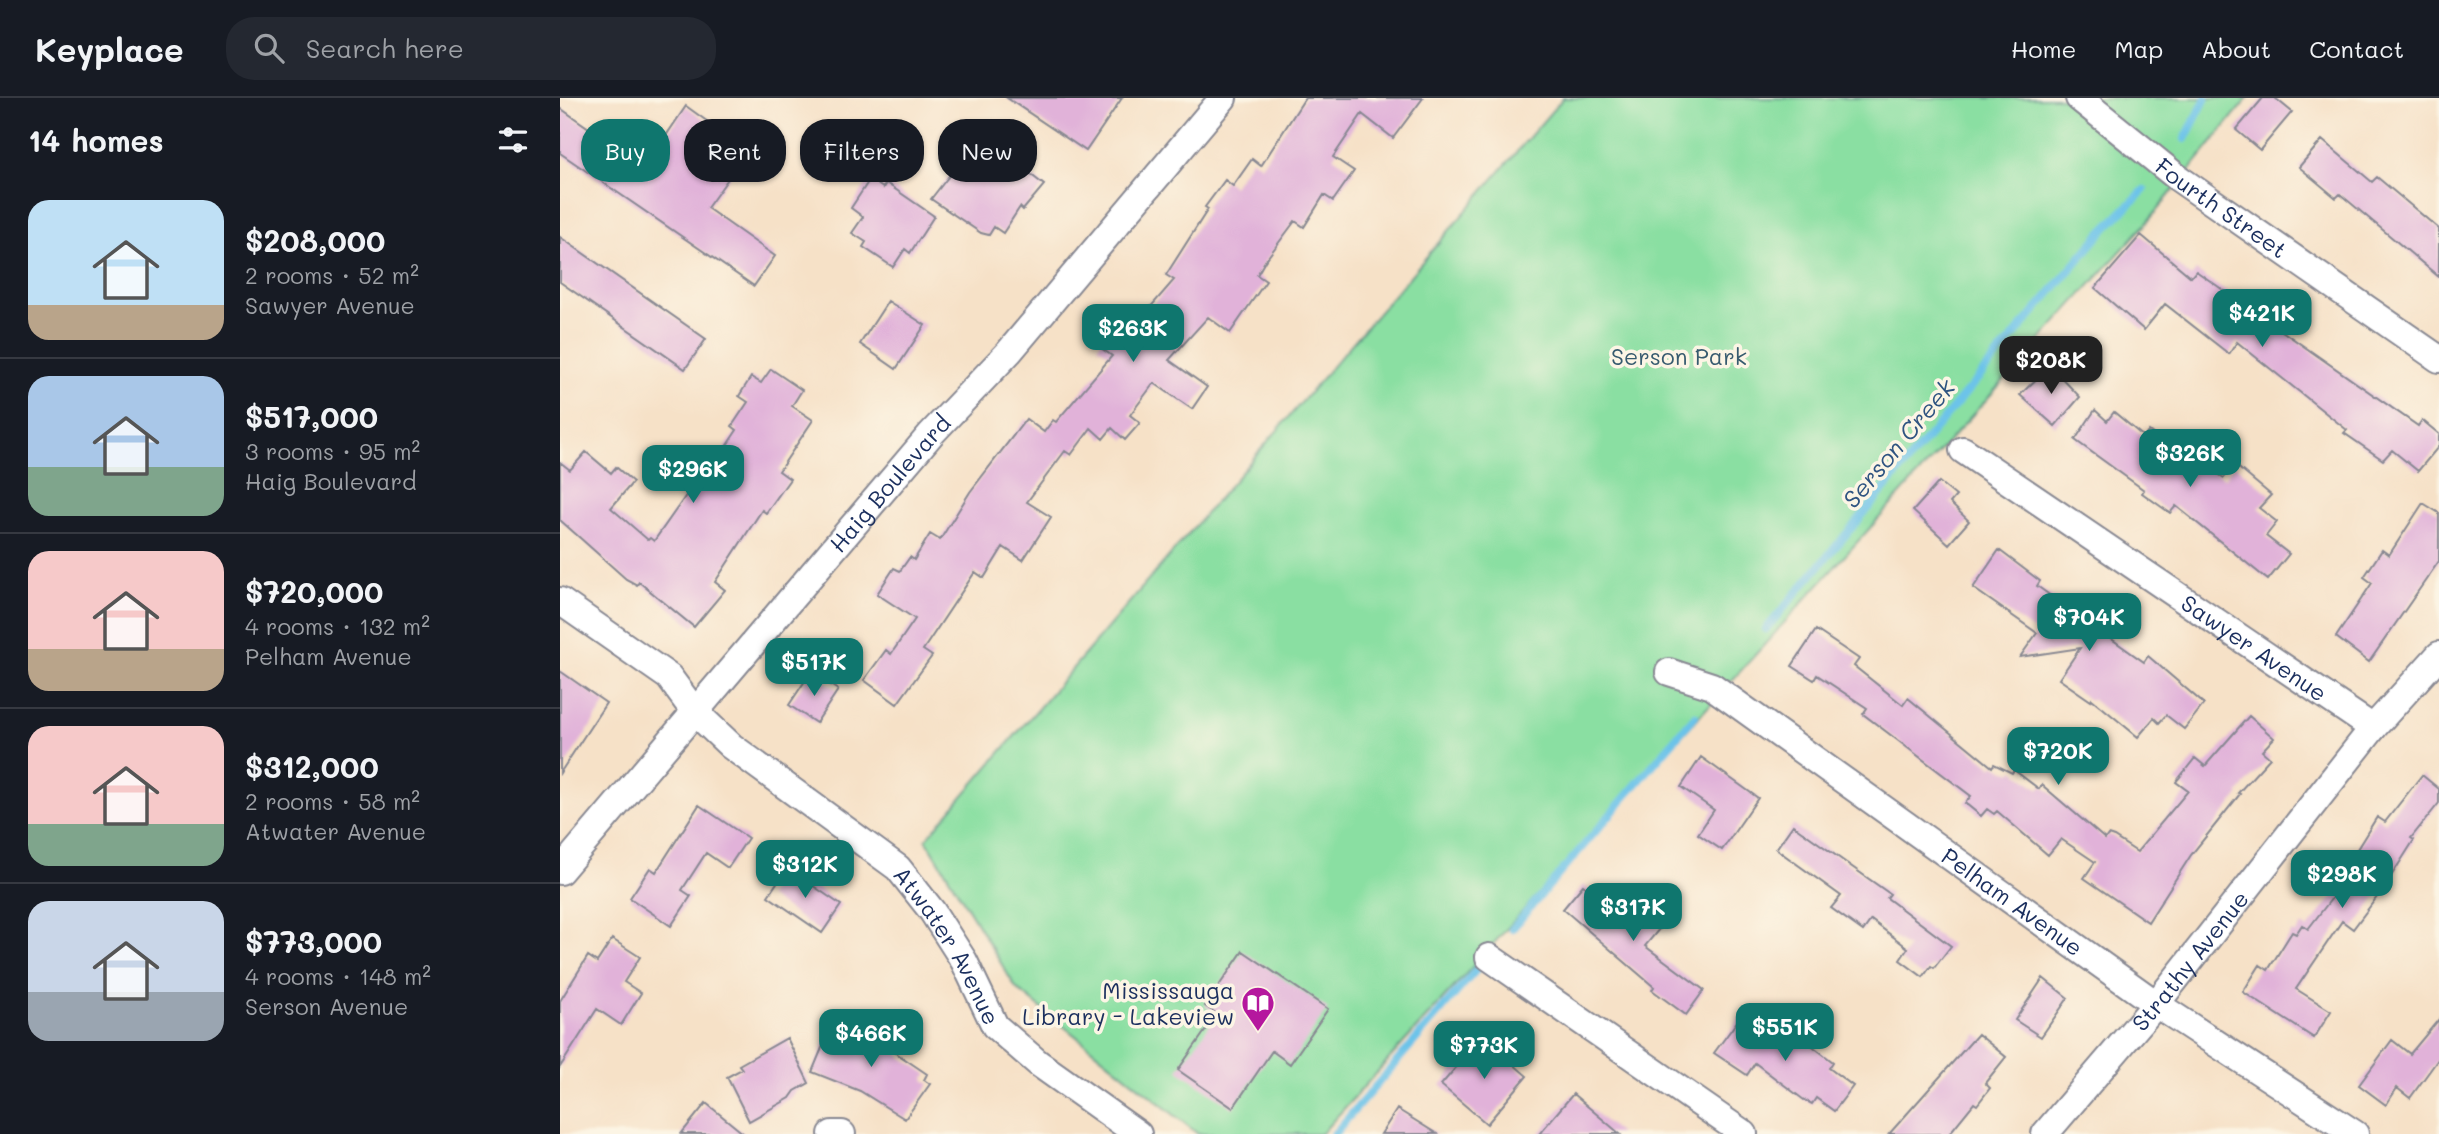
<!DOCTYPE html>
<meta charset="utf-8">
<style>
:root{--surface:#171b24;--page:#242831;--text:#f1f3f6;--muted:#9ea1a6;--line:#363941;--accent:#0f766e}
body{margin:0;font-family:Mali,sans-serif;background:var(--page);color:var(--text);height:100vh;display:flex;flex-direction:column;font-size:26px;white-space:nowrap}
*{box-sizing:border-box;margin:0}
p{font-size:23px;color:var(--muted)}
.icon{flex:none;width:38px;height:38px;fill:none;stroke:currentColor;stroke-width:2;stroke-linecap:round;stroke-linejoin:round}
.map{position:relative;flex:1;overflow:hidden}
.sheet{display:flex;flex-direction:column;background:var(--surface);width:560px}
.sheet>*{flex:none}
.banner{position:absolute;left:21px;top:21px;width:665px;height:63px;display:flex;gap:14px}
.price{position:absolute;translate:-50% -60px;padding:0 16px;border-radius:14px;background:var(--accent);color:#fff;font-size:23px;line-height:46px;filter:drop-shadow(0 2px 4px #0008)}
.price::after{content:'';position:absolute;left:50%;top:42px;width:21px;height:16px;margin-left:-10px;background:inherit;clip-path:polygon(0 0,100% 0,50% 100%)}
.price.current{background:#222;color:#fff}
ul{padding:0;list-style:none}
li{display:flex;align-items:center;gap:21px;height:175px;padding:0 28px}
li+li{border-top:2px solid var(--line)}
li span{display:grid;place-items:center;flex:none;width:196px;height:140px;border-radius:21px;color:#555}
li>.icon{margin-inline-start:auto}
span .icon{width:84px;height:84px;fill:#fffc;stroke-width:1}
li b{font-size:30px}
h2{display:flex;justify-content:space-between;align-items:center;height:84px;padding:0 28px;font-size:30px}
.tag{padding:0 24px;border-radius:28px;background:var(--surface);box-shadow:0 2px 5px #0004;font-size:24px;line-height:63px}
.tag.current{background:var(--accent);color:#fff}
header{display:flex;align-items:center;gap:42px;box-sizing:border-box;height:98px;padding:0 35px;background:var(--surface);border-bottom:2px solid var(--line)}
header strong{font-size:33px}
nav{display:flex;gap:38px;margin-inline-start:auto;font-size:24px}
.search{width:490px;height:63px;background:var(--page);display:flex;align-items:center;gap:18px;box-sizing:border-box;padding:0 24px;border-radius:28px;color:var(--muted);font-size:26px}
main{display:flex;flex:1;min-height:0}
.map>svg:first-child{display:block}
.green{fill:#8adfa2;stroke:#528780;stroke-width:2}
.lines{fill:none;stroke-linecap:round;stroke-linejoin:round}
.stream{stroke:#6cc3e9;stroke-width:8}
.building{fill:#e1b2d9}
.minor-casing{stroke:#888892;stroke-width:30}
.minor{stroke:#fff;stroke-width:26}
.labels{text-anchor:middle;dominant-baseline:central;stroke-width:7;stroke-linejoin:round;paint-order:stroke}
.street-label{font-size:23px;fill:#1b2f5e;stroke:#fcf5e5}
.park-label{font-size:23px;fill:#375b6f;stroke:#fcf5e5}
.poi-label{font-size:23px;fill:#1b2f5e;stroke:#fcf5e5;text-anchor:end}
.water-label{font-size:24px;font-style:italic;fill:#2f5481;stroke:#fcf5e5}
</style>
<header>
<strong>Keyplace</strong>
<div class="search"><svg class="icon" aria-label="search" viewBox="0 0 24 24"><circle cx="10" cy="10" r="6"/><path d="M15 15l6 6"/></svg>Search here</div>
<nav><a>Home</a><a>Map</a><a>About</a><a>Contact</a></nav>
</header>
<main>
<section class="sheet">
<h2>14 homes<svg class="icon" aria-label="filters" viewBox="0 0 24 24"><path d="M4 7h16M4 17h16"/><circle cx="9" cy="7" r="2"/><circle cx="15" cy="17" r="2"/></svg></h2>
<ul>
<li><span style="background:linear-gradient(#bfe0f5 75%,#b9a48a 0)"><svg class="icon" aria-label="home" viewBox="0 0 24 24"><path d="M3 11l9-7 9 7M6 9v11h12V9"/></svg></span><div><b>$208,000</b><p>2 rooms · 52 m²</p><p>Sawyer Avenue</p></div></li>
<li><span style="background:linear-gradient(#a9c7e8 65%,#7fa58c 0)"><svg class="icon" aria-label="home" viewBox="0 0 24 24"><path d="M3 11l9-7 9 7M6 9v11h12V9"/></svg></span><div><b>$517,000</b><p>3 rooms · 95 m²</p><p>Haig Boulevard</p></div></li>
<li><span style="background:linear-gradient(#f6c9c9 70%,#b9a48a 0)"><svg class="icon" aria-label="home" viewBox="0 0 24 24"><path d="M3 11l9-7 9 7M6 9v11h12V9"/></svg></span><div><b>$720,000</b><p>4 rooms · 132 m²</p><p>Pelham Avenue</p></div></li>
<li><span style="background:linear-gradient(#f6c9c9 70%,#7fa58c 0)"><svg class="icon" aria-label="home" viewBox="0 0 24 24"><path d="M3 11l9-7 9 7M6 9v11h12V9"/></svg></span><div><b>$312,000</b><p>2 rooms · 58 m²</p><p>Atwater Avenue</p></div></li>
<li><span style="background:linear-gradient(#c9d6e8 65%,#9aa5b1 0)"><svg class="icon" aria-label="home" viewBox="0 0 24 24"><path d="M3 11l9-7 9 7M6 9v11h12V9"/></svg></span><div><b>$773,000</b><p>4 rooms · 148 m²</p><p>Serson Avenue</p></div></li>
</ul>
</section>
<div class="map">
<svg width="1879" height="1036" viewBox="0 0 1879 1036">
<rect width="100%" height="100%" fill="#fcf5e5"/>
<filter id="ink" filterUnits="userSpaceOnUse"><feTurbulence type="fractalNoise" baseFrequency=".0143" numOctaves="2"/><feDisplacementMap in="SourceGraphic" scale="14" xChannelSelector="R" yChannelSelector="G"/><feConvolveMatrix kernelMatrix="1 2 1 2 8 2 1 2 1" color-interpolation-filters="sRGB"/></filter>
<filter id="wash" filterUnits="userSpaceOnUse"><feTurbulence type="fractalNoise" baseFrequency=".00686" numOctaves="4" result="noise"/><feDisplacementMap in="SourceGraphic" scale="28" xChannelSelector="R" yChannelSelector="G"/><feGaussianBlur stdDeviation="1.57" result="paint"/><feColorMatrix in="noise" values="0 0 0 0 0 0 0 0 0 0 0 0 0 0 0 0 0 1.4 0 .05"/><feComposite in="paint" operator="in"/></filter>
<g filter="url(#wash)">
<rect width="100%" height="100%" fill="#f6e1c7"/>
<path class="green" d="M1003,0H1688L1590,121L761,1036H638L456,890L366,741Z"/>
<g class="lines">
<path class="stream" d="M1625,41L1646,0
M1206,531L1542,134L1584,92
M952,831L1135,618
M774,1036L917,871"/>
</g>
<g id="blocks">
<path class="building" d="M447,0H562L526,53Z
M745,0H863L833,40L802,16L773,59L794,73L773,103L764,97L744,129L735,123L705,163L697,177L706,183L670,235L648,219L609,262L647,289L632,311L594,285L570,317L580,325L565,342L552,330L543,341L531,330L511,357L505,353L467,404L491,419L463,462L443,449L424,480L415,474L363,552L372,558L337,606L304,582L326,552L331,556L355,521L317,496L334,470L340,473L350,459L354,462L370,436L380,442L410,394L466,321L484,334L493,322L496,324L552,258L538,248L555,224L569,234L614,182L606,177L648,111L645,109L665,82L673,88L692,61L701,68Z
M1703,0H1715L1732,14L1700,52L1676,32Z
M126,8L188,53L147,110L215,158L194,188L0,55V10L85,69Z
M426,41L484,87L463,112L460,109L443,135L434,129L429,137L421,135L371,101L392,74L397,77Z
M1762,42L1812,84L1817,79L1879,131V179L1780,96L1776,100L1739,69Z
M310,81L323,90L326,85L374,118L350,155L345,151L333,169L303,149L306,144L292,135L303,119L291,110Z
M1581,137L1631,179L1636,173L1858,328L1862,322L1879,336V348L1858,373L1832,352L1823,362L1784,335L1787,332L1677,244L1669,256L1605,206L1584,232L1535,190Z
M0,139L146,241L125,271L0,184Z
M328,203L365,227L336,271L300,246Z
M1490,268L1520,299L1495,328L1460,297Z
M211,271L242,292L232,308L253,322L219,373L230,381L206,415L202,412L155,484L165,492L134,529L79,484L77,487L66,481L0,422V364L10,372L26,354L51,375L56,369L73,384L51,410L88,442L90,440L94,443L139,379L144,382L177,332L172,328L188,304L179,298L191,279L201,285Z
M1535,312L1547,323L1554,314L1584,339L1589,333L1628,365L1631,361L1642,369L1643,366L1664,380L1675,367L1711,397L1699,410L1717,424L1706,438L1729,456L1708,482L1616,408L1610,415L1582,395L1584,392L1515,342Z
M1379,384L1396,398L1390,405L1409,423L1389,446L1353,413Z
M1863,405L1879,415V463L1809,564L1776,539L1812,485L1804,479L1822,452L1829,457Z
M1439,452L1480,483L1477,488L1584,564L1588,558L1644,606L1624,631L1606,617L1599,625L1594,620L1578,639L1532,601L1531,603L1499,581L1520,550L1460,559L1477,535L1413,490Z
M1256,532L1299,561L1294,568L1343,607L1348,600L1432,669L1434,666L1452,675L1454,672L1479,691L1482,687L1545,741L1548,737L1554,739L1577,754L1628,693L1616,684L1635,660L1645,668L1689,618L1714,640L1702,653L1710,660L1678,695L1680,696L1631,757L1588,824L1524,780L1535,764L1501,741L1488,757L1437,713L1434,716L1427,711L1421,718L1405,705L1411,698L1303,616L1307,610L1257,577L1254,582L1232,568Z
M0,573L46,605L0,675Z
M251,574L278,592L256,625L229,607Z
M1141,659L1198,700L1162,752L1138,736L1154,712L1121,689Z
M1862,677L1879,691V705L1851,740L1854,742L1823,791L1793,831L1782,823L1736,891L1771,913L1754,940L1683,894L1700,867L1708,872L1732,834L1736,836L1742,827L1748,831L1775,796L1771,793L1817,719L1825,724Z
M139,707L188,740L168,770L146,755L122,792L131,798L111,828L70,800L90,770L96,774Z
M1233,727L1330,796L1327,800L1391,848L1374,870L1371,868L1363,879L1340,862L1348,850L1311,822L1303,833L1271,810L1281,798L1216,751Z
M227,770L281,807L262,835L208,798Z
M1023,787L1037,798L1044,790L1074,814L1082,806L1104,825L1085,848L1144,892L1126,917L1092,892L1094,889L1003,811Z
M52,841L80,859L64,884L81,895L61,927L37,911L0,969V903L28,858L37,864Z
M683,853L768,911L730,966L712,953L673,1010L618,972L657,916L645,908Z
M1483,880L1508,900L1481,939L1455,922Z
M1182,917L1226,950L1237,936L1273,964L1269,970L1293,988L1274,1013L1256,1000L1252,1006L1244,1002L1195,965L1187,977L1154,955Z
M274,921L293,929L292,933L324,947L367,976L364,982L370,986L345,1021L300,993L252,974Z
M1879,921V960L1850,1000L1837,990L1826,1007L1799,987L1832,942L1850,956Z
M1418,936L1446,959L1425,985L1430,990L1417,1007L1414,1005L1389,1036H1329Z
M922,939L967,978L927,1026L881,987Z
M227,940L249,985L235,993L230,1000L189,1023L167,979L182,971L179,967Z
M1013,996L1060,1036H979Z
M146,1005L184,1036H121Z
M837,1011L877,1036H821Z"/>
</g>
</g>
<g filter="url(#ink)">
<use href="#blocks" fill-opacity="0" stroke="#888892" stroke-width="2"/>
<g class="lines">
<defs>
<g id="minor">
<path id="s1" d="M1519,0L1618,80L1879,261"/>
<path id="s2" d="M1403,352L1813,630"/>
<path id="s3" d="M0,503L109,579L134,613L171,648L338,770L372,813L404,863L435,928L478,965L578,1036"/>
<path id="s4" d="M1109,574L1152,588L1596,906L1795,1036"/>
<path id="s5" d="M0,773L371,336L449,254L663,0"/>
<path d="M929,859L1184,1036"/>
<path d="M272,1036H282"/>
<path id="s6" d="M1485,1036L1596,906L1813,630L1879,557"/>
</g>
</defs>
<use href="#minor" class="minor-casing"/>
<use href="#minor" class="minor"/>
</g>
</g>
<defs>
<symbol id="library-pin" viewBox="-11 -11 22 30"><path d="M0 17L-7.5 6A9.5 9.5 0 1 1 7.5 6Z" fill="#b5179e" stroke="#fcf5e5"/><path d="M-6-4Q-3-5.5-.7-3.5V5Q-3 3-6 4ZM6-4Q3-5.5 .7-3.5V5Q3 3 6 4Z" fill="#fff"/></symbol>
</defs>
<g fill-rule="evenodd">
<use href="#library-pin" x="679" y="886" width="38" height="52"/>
</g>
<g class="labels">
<g class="street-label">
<text stroke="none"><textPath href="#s1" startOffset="180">Fourth Street</textPath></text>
<text stroke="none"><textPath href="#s5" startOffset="509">Haig Boulevard</textPath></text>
<text stroke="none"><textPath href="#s2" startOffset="352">Sawyer Avenue</textPath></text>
<text stroke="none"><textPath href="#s4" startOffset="415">Pelham Avenue</textPath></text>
<text stroke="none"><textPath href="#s3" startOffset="525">Atwater Avenue</textPath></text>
<text stroke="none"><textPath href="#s6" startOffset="226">Strathy Avenue</textPath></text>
</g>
<g class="park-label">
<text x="1119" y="258">Serson Park</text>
</g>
<g class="poi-label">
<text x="674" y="892">Mississauga<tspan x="674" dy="26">Library - Lakeview</tspan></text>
</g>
<g class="water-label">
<text transform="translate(1338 345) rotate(-50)">Serson Creek</text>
</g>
</g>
</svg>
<b class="price" style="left:1702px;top:251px">$421K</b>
<b class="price" style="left:573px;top:266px">$263K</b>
<b class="price current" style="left:1491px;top:298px">$208K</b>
<b class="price" style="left:1630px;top:391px">$326K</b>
<b class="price" style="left:133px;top:407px">$296K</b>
<b class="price" style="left:1529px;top:555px">$704K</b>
<b class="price" style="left:254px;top:600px">$517K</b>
<b class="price" style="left:1498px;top:689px">$720K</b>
<b class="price" style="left:245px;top:802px">$312K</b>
<b class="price" style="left:1782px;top:812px">$298K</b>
<b class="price" style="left:1073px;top:845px">$317K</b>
<b class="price" style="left:1225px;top:965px">$551K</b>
<b class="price" style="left:311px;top:971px">$466K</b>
<b class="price" style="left:924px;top:983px">$773K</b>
<div class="banner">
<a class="tag current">Buy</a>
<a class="tag">Rent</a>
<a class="tag">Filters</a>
<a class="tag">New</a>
</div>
</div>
</main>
